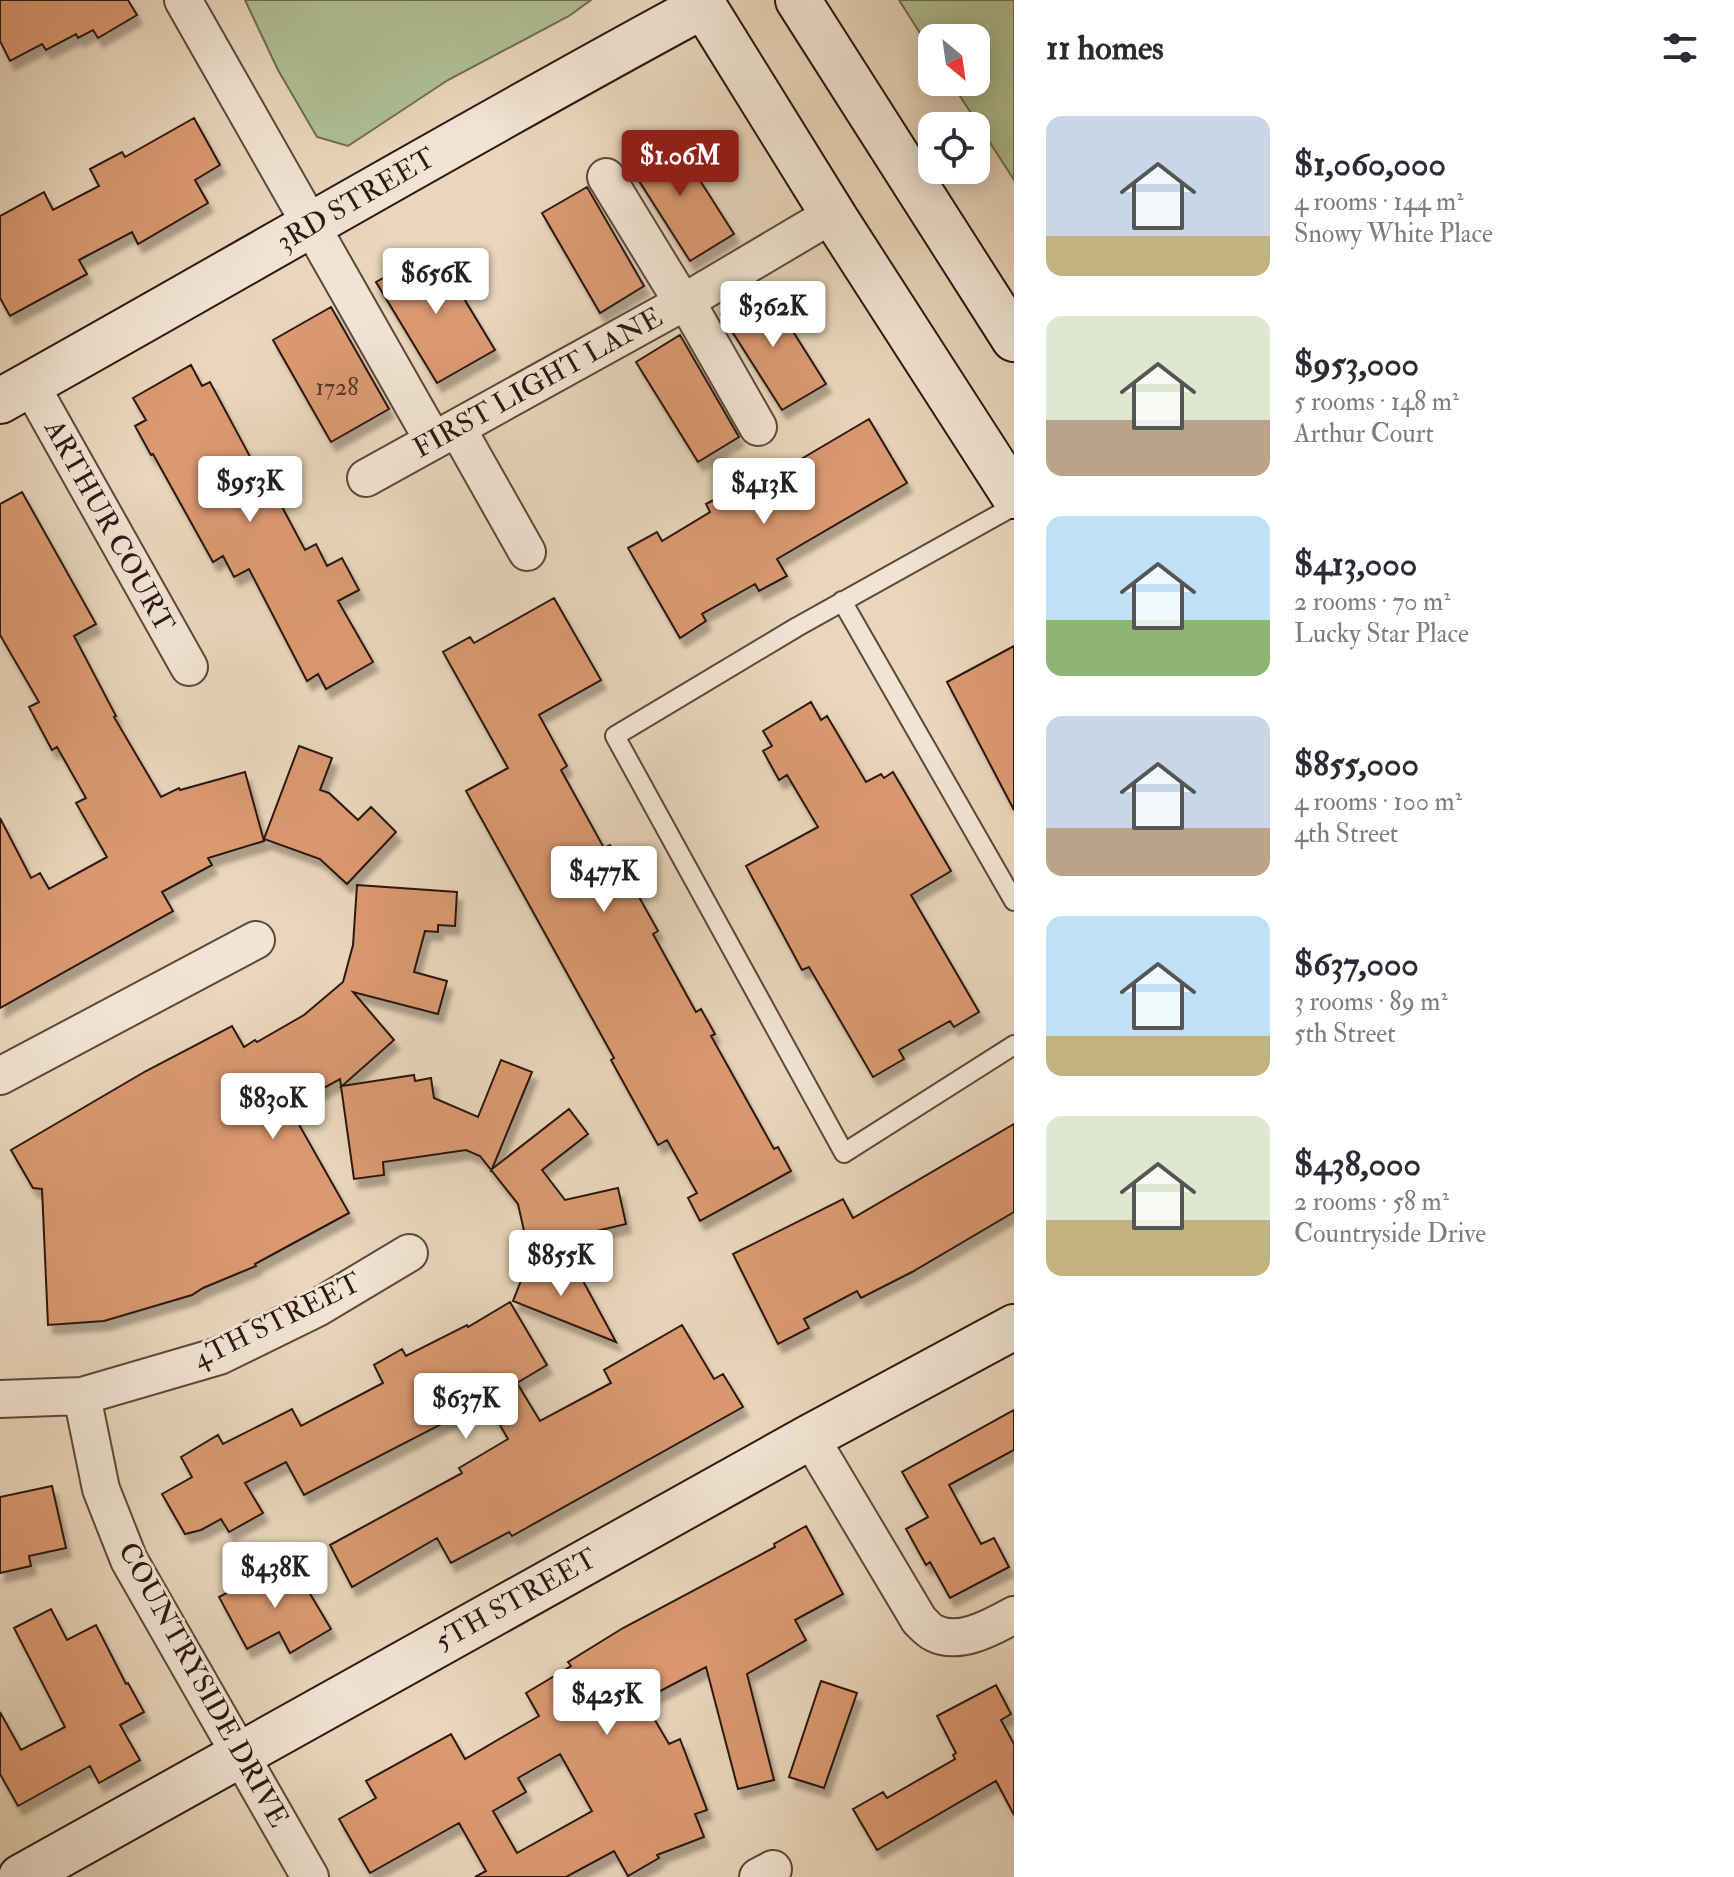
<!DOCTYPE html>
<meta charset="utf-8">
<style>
:root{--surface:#fff;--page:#f2f2f3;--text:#2b2b33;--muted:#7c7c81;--accent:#8f2418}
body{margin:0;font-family:"IM FELL Double Pica",serif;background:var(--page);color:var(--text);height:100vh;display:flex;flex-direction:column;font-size:30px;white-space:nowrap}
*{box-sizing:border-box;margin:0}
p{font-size:26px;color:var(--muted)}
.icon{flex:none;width:44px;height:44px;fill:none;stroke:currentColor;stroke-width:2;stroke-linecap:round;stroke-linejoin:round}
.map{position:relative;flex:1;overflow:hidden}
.details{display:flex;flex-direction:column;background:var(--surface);width:720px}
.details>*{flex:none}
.needle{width:52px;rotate:151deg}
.controls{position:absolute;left:918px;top:24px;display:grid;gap:16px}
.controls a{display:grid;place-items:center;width:72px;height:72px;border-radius:16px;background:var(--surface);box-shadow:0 4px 20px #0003;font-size:40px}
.price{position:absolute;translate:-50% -68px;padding:0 18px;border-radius:8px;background:#fff;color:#222;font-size:26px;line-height:52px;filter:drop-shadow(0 2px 4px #0008)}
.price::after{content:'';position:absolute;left:50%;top:48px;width:24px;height:18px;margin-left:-12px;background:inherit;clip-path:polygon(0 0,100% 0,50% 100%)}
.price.on{background:var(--accent);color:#fff}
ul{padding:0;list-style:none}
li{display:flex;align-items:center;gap:24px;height:200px;padding:0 32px}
li span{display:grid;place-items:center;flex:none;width:224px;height:160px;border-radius:16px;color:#555}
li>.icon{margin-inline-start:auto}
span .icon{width:96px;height:96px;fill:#fffc;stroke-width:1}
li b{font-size:34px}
h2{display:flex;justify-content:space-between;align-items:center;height:96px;padding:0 32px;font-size:34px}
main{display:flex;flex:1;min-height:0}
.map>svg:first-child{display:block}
.green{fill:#b0bf95;stroke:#6e6c52;stroke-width:2}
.building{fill:#db9970;stroke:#2c1810;stroke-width:2;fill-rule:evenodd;filter:url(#shadow)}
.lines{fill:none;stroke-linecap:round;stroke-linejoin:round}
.lane-casing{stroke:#5b483b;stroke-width:22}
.street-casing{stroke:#5b483b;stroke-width:40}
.secondary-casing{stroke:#2c1810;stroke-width:48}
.lane{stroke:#f1e4d3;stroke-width:18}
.street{stroke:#f1e4d3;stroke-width:36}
.secondary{stroke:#f1e4d3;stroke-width:44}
.labels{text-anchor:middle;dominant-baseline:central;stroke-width:6;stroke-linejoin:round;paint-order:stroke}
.number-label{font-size:24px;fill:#583828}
.street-label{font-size:28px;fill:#2c1810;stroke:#f1e4d3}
</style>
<main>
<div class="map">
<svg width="1014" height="1877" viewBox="0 0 1014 1877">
<defs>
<filter id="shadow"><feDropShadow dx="5" dy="9" stdDeviation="2" flood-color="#0004"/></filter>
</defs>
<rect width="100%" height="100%" fill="#e9d6bb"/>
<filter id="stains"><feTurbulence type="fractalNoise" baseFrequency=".0025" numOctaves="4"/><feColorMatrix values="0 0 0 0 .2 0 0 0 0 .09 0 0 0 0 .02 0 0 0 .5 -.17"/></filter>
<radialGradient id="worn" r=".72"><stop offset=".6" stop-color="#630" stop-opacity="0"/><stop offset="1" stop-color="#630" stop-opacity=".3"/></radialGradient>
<path class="green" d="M245,0H591L569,16L448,80L348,146L317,137L278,70Z
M899,0H1014V180L951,82H976V38H932V52Z"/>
<path class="building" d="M0,0H128L137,15L98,38L93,30L78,38L76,34L46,50L42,44L10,61L0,41Z
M194,118L220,165L195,180L208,203L138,244L132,232L79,260L87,274L10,316L0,298V216L44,192L53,210L99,186L90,169L122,152L125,157Z
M671,135L734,234L690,261L627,162Z
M587,187L644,286L600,313L542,213Z
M434,249L495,350L437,383L376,282Z
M765,287L826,384L782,410L721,314Z
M331,307L389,409L331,442L273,340Z
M680,335L739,437L698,462L636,362Z
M191,365L202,386L210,382L269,492L273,490L305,550L316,544L327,566L342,558L359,590L338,601L373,662L326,689L318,674L307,681L249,569L234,577L223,556L213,562L153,454L151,455L135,426L146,420L133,398Z
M869,419L907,483L777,559L787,576L759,591L755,584L702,614L706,621L680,638L628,548L657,532L662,541L710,512L706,504L736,488L740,495Z
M22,492L96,624L74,636L116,716L114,717L161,797L179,788L180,790L245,772L264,841L208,858L212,865L162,892L173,911L0,1008V818L31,878L40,873L49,889L107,857L76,803L86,798L57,747L52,750L29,707L39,702L0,635V504Z
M554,598L601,680L539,715L567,766L561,770L604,848L610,845L658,931L653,934L696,1012L701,1009L715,1034L711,1036L774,1149L778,1147L791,1171L700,1221L688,1198L697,1193L667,1140L658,1145L611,1060L614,1058L466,791L508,768L443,652L470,637L474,643Z
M1014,646V810L947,682Z
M811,702L821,720L827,716L866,782L881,774L884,778L893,772L951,871L911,895L979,1012L954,1027L950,1021L899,1050L904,1059L873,1077L809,967L802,970L746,866L818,827L787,775L779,780L763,751L772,746L763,731Z
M299,746L332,758L320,790L329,793L358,820L371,807L396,832L347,884L320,859L264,839Z
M357,885L457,892L455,926L438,925V932L425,931L414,972L447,981L438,1014L353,992L394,1040L342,1086L414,1075L415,1081L431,1078L434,1098L478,1117L501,1060L532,1072L492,1169L569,1109L588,1134L542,1170L565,1200L618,1188L626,1224L588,1233L589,1238L529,1253L518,1204L480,1156L466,1150L383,1162L384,1175L354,1179L340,1079L289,1107L349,1213L255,1264L256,1266L203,1288L192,1295L104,1321L48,1325L42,1189L33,1188L11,1150L146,1071L232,1026L244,1047L255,1040L257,1042L304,1015L343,982L353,945Z
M1014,1124V1212L912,1272L861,1298L857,1291L804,1319L809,1328L778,1344L733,1254L843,1199L853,1218Z
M530,1258L582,1279L616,1342L513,1301Z
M510,1302L547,1365L517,1383L540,1421L611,1383L604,1370L682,1325L714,1379L723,1374L743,1407L512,1536L509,1532L451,1563L437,1538L352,1587L330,1545L462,1473L459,1468L508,1439L486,1401L304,1495L286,1462L245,1483L263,1513L229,1532L221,1519L201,1530L185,1534L162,1494L192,1477L181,1457L218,1435L223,1444L292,1409L301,1426L383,1383L374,1365L402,1349L406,1356L467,1325L468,1327Z
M1014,1410V1450L949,1485L981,1544L994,1538L1009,1567L950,1598L930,1562L926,1565L906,1529L928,1517L902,1472Z
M52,1486L66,1548L29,1556L31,1566L0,1573V1497Z
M806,1526L843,1594L795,1620L806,1640L747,1674L774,1780L738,1789L706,1667L643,1700L669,1744L680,1739L707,1810L695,1814L704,1837L657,1855L659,1858L628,1876L614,1851L566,1877H475L486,1871L459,1823L370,1873L339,1819L376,1798L366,1781L451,1734L465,1759L506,1735L539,1716L526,1693L571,1666L568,1662L623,1628L775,1547L774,1544ZM560,1754L592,1811L517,1853L493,1811L526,1792L518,1778Z
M280,1565L283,1571L293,1565L331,1629L290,1653L279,1632L247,1649L219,1597Z
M51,1609L67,1640L96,1625L126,1684L128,1683L144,1712L120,1725L140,1760L99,1783L90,1766L18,1806L0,1774V1712L21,1750L65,1727L14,1628Z
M821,1681L857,1693L824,1788L789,1777Z
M996,1685L1011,1714L1001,1720L1014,1744V1815L996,1781L877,1850L853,1809L883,1792L887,1798L955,1759L953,1755L956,1753L937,1716Z"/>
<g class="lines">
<defs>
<path id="lane" d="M1014,506L797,627L615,736L844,1153L1014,1045
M842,601L1014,901"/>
<path id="street" d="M183,0L433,440
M606,177L675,290L686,301L758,427
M30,384L189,667
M457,428L527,552
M366,478L686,301L833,214
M0,1076L256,940
M82,1396L101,1489L129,1560L310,1877
M0,1399L82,1396L219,1356L317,1308L409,1253
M810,1437L919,1620C923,1624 929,1631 934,1633C959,1646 992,1627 1014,1615
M758,1877L773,1869"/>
<path id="secondary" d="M700,0L837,221L1014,496
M798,0L1014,339
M0,401C235,270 467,133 703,6
M21,1877L810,1437L1014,1327"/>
</defs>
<use href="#lane" class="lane-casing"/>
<use href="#street" class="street-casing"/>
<use href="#secondary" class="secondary-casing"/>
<use href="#lane" class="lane"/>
<use href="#street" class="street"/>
<use href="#secondary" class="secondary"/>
</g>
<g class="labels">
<g class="number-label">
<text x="337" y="387">1728</text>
</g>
<g class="street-label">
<text transform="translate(356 200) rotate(-30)">3RD STREET</text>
<text transform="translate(538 383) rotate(-29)">FIRST LIGHT LANE</text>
<text transform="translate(109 526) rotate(61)">ARTHUR COURT</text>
<text transform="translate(277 1321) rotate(-26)">4TH STREET</text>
<text transform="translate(516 1600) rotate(-29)">5TH STREET</text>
<text transform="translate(203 1685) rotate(61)">COUNTRYSIDE DRIVE</text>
</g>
</g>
<rect width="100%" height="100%" filter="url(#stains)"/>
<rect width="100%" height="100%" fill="url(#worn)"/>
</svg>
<div class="controls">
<a><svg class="needle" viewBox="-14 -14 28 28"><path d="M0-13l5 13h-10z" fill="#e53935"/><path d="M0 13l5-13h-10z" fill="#7c7c81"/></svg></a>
<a><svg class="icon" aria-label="locate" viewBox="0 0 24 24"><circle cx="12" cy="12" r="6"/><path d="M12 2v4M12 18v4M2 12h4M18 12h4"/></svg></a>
</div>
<b class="price on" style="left:680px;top:198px">$1.06M</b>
<b class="price" style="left:436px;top:316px">$656K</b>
<b class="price" style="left:773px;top:349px">$362K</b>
<b class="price" style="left:250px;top:524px">$953K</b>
<b class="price" style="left:764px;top:526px">$413K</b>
<b class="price" style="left:604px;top:914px">$477K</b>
<b class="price" style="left:273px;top:1141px">$830K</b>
<b class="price" style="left:561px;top:1298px">$855K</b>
<b class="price" style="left:466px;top:1441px">$637K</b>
<b class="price" style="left:275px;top:1610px">$438K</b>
<b class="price" style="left:607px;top:1737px">$425K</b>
</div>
<section class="details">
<h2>11 homes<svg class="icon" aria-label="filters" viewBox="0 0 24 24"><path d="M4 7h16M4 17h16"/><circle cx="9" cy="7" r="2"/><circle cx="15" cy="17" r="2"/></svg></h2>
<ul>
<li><span style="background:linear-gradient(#c9d6e8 75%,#c2b280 0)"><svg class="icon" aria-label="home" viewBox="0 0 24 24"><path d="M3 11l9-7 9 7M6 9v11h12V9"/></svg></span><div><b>$1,060,000</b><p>4 rooms · 144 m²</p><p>Snowy White Place</p></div></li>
<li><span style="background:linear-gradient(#dfe7d0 65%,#b9a48a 0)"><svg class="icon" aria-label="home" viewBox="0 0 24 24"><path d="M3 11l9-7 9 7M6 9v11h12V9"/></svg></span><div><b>$953,000</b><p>5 rooms · 148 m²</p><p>Arthur Court</p></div></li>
<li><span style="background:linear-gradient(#bfe0f5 65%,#8fb573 0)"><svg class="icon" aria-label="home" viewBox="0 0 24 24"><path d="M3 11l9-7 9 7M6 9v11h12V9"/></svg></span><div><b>$413,000</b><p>2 rooms · 70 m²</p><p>Lucky Star Place</p></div></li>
<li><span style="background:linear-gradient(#c9d6e8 70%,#b9a48a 0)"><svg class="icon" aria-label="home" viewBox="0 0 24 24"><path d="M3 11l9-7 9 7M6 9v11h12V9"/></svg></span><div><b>$855,000</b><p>4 rooms · 100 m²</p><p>4th Street</p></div></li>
<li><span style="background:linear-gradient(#bfe0f5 75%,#c2b280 0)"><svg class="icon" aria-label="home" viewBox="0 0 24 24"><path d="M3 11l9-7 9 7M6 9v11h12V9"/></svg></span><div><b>$637,000</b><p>3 rooms · 89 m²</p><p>5th Street</p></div></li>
<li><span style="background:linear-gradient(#dfe7d0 65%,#c2b280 0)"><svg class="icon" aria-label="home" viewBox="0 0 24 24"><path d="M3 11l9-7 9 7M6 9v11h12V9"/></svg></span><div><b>$438,000</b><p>2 rooms · 58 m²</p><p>Countryside Drive</p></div></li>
</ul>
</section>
</main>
